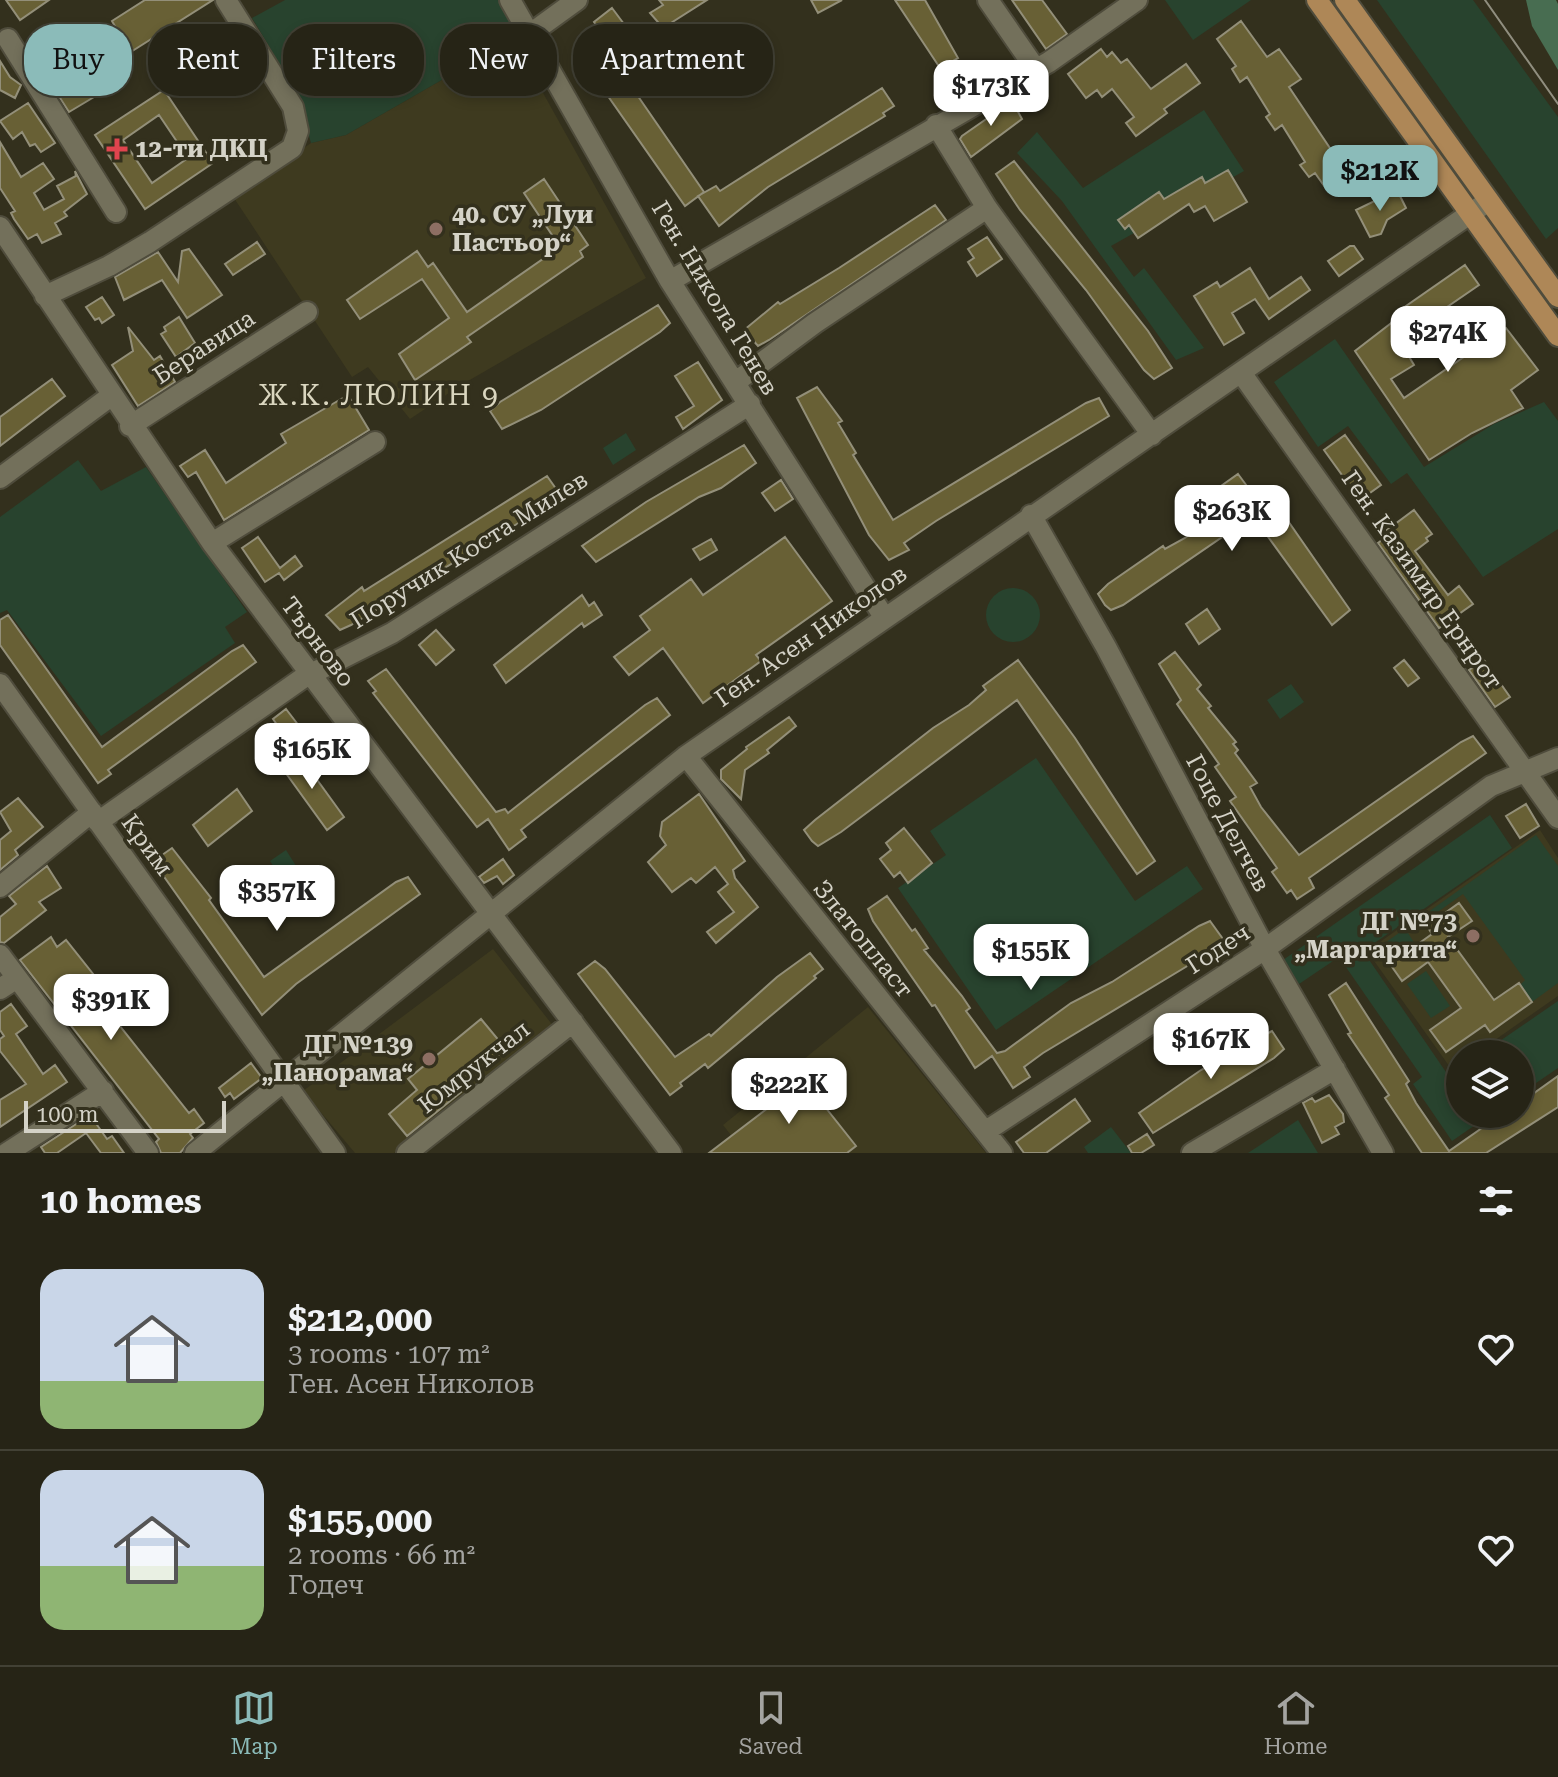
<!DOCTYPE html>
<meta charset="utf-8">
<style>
:root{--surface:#262416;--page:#2e2c1f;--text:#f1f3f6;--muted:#a4a4a1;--line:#424135;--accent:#8bbbb9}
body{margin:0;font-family:"Roboto Serif",serif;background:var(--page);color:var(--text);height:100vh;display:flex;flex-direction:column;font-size:30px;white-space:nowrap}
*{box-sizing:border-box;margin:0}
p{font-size:26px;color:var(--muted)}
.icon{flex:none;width:44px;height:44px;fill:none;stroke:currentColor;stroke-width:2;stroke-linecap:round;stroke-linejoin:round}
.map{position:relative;height:1153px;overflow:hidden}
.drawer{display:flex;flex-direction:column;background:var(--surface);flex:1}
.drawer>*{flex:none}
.banner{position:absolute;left:24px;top:24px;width:800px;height:72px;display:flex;gap:16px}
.tools{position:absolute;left:1446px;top:1040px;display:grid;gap:16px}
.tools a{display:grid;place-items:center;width:88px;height:88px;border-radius:50%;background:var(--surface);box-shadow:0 4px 12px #0003,0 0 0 2px var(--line);font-size:40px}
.scale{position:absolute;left:24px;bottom:20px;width:202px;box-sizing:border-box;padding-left:8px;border:4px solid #d4d2c7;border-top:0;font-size:22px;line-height:28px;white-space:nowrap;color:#d4d2c7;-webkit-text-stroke:6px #33301d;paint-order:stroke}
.price{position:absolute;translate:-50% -68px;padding:0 18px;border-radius:16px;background:#fff;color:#222;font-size:26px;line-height:52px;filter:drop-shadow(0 2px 4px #0008)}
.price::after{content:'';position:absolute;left:50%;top:48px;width:24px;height:18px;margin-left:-12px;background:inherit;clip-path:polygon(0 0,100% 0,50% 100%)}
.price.active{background:var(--accent);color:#111}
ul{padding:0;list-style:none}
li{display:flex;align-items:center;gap:24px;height:200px;padding:0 40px}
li+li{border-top:2px solid var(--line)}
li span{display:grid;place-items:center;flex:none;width:224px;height:160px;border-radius:24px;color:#555}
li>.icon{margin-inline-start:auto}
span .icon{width:96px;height:96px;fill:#fffc;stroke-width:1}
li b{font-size:34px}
h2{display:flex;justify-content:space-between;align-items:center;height:96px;padding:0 40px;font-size:34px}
.pill{padding:0 28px;border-radius:32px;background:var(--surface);box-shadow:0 4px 12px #0003,0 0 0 2px var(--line);font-size:28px;line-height:72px}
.pill.active{background:var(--accent);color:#111}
.menu{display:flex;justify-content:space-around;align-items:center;height:112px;border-top:2px solid var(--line);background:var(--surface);font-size:22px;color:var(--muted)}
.menu a{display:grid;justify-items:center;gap:4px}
.menu .active{color:var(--accent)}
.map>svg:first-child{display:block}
.built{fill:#3e3a1f}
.green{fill:#28432e}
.forest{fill:#486d51}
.building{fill:#686035;stroke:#938f79;stroke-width:2;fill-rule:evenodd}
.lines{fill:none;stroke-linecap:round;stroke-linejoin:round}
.minor-casing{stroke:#4f4c3c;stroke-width:24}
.major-casing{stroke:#4f4c3c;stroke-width:24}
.minor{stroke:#73705b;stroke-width:20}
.major{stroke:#ae8757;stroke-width:20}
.tram{stroke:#908e7f;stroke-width:2}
.health-dot{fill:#e0444e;stroke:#33301d;stroke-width:3}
.education-dot{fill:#8d6e63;stroke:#33301d;stroke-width:3}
.labels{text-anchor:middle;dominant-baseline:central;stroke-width:7;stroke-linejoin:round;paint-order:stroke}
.poi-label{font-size:24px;font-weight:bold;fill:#d4d2c7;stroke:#33301d;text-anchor:start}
.street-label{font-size:24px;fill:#d4d2c7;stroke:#33301d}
.quarter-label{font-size:28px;letter-spacing:2px;fill:#dad6bf;stroke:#33301d}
</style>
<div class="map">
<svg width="1558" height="1153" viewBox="0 0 1558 1153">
<rect width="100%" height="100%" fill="#33301d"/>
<path class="built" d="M513,39L646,278L461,385L410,419L368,367L352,377L234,198L311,143L346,135Z
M1540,830L1558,858V996L1475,1054H1460V1065L1452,1070L1367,951Z
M493,949L554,1027L394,1153H355L303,1091Z
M868,1007L986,1153H745L723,1125Z"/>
<path class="green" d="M285,0H498L511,21L513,39L346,135L311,143L297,93L252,18Z
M1165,0H1251L1193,40Z
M1377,0H1473L1558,117V228L1546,239Z
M1204,110L1244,171L1111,246L1134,277L1144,268L1204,348L1176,360L1062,201L1017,153L1037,132L1083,188Z
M1335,339L1424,467L1494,424L1544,402L1558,421V529L1483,577L1407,473L1391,484L1348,426L1318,447L1274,382Z
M626,433L636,450L613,465L603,448Z
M78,460L101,491L146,467L247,612L225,627L235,643L101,736L7,610L0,613V517Z
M986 615a27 27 0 1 1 54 0a27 27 0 1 1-54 0Z
M1291,684L1304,702L1280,719L1267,700Z
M1036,758L1135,901L1187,866L1203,889L996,1030L898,888L946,855L930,831Z
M1490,815L1512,848L1363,951L1448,1075L1460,1068V1114H1491L1452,1141L1413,1084L1422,1077L1339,957L1299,984L1283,960Z
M1536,835L1558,866V983L1532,1002L1520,985L1525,980L1463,894L1408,933L1415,944L1386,965L1375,950Z
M286,850L298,869L282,880L270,861Z
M1426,971L1450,1006L1431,1018L1407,984Z
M1558,1001V1068L1520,1094V1054H1481Z
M1298,1120L1318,1153H1248Z
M1111,1127L1131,1153H1088L1084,1147Z"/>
<path class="forest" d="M1526,0H1556L1558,4V70L1532,26Z"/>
<path class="building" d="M6,0H49L20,20Z
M145,0H213L126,55L120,47L125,44L112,21Z
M659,0H707L663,28L650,13L663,5Z
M811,0H842L818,13Z
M895,0H925L958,58L940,68Z
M1012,0H1042L1067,34L1046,49Z
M612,8L627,28L609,43L594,22Z
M1241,21L1267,57L1279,49L1301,79L1289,87L1346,172L1325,187L1315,173L1309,177L1300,165L1305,162L1282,125L1275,130L1266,117L1270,114L1247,77L1240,82L1232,69L1236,66L1217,39Z
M95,40L108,59L86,74L73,54Z
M602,44L704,192L685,206L589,69L584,58Z
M1101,49L1107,57L1112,52L1121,63L1127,59L1151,89L1186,64L1200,83L1164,109L1167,113L1136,136L1126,123L1134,117L1112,89L1102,97L1097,90L1086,98L1068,74Z
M0,61L10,77L21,85L15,98L0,90Z
M83,71L99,94L69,112L55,90Z
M882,88L894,106L883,113L885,116L768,187L719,226L698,196L716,186L720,191Z
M164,90L213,163L145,209L95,135ZM159,115L188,158L152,183L123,140Z
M1011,99L1022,119L971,157L960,139L962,136L992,115L990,111Z
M28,103L55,143L41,152L35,144L30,146L22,132L13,139L0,121Z
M0,142L21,177L43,163L54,179L34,193L44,210L64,199L57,186L76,176L75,171L87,194L64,212L67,216L55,223L61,234L42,243L37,234L28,239L14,219L11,213L15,211L0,188Z
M1014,161L1148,331L1172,368L1154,379L1144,370L1086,290L1020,210L996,174Z
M1228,170L1247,202L1214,221L1205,206L1194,212L1189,204L1138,238L1129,225L1125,229L1118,220L1159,192L1164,199L1202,177L1205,183Z
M544,179L588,245L580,251L583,257L467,337L471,342L415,380L399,354L449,318L422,279L360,319L347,300L417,251L428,267L433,263L467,312L560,247L524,193Z
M1397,190L1406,208L1387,220L1381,234L1370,237L1356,210Z
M935,205L946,220L769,340L758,346L744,330L778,302L780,304L839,268Z
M987,237L1002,259L977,276L968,262L974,258L968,249Z
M257,242L265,254L233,275L225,264Z
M1350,246H1354L1363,259L1339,276L1328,261Z
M189,249L222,295L187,318L162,280L124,300L115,277L158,252L178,282L182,251Z
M1465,265L1479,285L1399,340L1414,365L1391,379L1404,398L1506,328L1538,370L1511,390L1523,408L1472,433L1429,460L1355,351L1399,317L1396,313Z
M1250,268L1269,299L1301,277L1310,290L1269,319L1255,299L1232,313L1244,333L1224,345L1194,296L1217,282L1220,287Z
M102,297L114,315L102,323L99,318L95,320L86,307Z
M658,305L670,323L660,332L541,410L502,429L490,411L500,402Z
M179,317L195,343L176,357L161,334L166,331L164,327Z
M128,327L154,360L160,356L175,382L138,406L112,365L133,351Z
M698,362L722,400L683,429L676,417L694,406L675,376Z
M52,379L65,396L0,446V417Z
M817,387L842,421L838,423L856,453L853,455L893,520L1086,403L1099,398L1109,416L936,521L904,543L909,550L889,560L869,535L797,398Z
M348,395L369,430L224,520L196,472L188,477L180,466L205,450L226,483L286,443L281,434Z
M1345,435L1381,485L1360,500L1324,450Z
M744,445L756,463L721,488L699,497L596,562L582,546L646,502Z
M1238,474L1261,505L1272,498L1350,610L1332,625L1253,516L1123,605L1111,610L1105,605L1098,594L1108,584L1163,546L1165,549L1185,538L1232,502L1221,486Z
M547,476L559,493L525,519L351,625L340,630L326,615L362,587L364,591Z
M781,480L793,499L775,511L762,493Z
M1414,510L1432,534L1426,538L1428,541L1415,551L1448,595L1459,586L1473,604L1439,628L1378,543L1390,534L1387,530Z
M258,537L280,568L295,556L302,566L284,580L279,573L265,582L242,548Z
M785,537L832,601L756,655L761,661L703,703L663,648L629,675L614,657L650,630L640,616L691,579L703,595Z
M711,539L717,550L700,560L693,549Z
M582,595L589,606L594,602L602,615L584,627L582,623L506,683L494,665Z
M1207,609L1220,629L1199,644L1186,624Z
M8,615L102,747L232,651L243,645L256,662L108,770L111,774L98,783L0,645V620Z
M436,630L454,650L436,665L419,645Z
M1175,652L1201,685L1197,689L1211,706L1208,708L1236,742L1233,744L1238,750L1235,753L1257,783L1250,787L1261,807L1299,855L1461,742L1473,736L1486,753L1309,878L1314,888L1297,899L1291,890L1287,893L1272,872L1277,868L1230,801L1236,797L1215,767L1219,764L1177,704L1181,700L1159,664Z
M1018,660L1075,738L1155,861L1137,874L1017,700L841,832L818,846L812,841L804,830L815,820L933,728L969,705L986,690L983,686Z
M1404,660L1419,678L1408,686L1394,668Z
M1484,660L1510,697L1495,707L1469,670Z
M386,669L496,812L505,809L508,813L645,705L657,698L670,715L521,830L526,837L509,850L488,819L477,827L373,693L376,691L368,681Z
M286,709L299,726L285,736L273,719Z
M789,717L796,726L767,750L769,753L745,770L741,799L721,779V770L747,749L746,747Z
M297,752L344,817L327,830L280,765Z
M237,789L252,811L208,846L193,825Z
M699,794L745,861L733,870L735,878L758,907L716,943L707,932L734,912L718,892L728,884L715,867L696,883L691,878L672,892L648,862L666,845L660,836L662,822Z
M18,798L43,827L15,850L18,855L0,870V840L11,831L0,812Z
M1526,804L1539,826L1520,838L1506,816Z
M904,828L932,863L908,883L900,872L894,877L880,859L891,850L886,843Z
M172,848L211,898L209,900L264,977L396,882L408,877L420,894L296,984L262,1015L160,871L155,860Z
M503,859L514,875L503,884L497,876L484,883L479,877Z
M47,866L61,888L39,902L46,910L4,943L0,942V917L16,904L9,896Z
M887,896L912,931L915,929L928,948L924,950L962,996L970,1008L966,1011L997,1053L1005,1051L1071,1003L1112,982L1199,926L1210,921L1223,939L1189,965L1043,1053L1024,1067L1030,1077L1013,1088L992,1056L975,1068L935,1005L932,1006L873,921L868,909Z
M1459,903L1472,921L1448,937L1494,1000L1519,983L1532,1002L1490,1032L1485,1025L1446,1052L1430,1030L1461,1008L1428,962L1402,981L1390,964L1432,934L1427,926Z
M51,937L57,947L66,940L117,1004L108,1011L189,1113L194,1109L204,1123L190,1134L193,1138L180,1153H161L156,1142L159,1139L20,960Z
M810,953L823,969L814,976L816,978L708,1068L705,1064L680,1083L682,1086L670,1095L578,974L595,961L605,969L675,1057L709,1034L711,1036L777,977Z
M1346,983L1409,1081L1406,1084L1416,1103L1449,1151L1502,1114H1520V1103L1558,1076V1107L1486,1153H1422L1385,1098L1389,1095L1348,1034L1351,1033L1329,995Z
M11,1004L27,1026L16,1034L43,1074L55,1065L67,1082L0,1127V1100L26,1084L0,1051V1039L4,1036L0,1030V1012Z
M481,1019L506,1049L457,1087L461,1092L407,1136L389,1114L417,1090L408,1079Z
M1272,1031L1284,1049L1274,1058L1153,1133L1139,1113L1201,1070Z
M251,1063L262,1078L234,1099L230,1093L225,1097L219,1088Z
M774,1069L797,1099L810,1088L856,1146L847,1153H709L777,1101L761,1080Z
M1329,1095L1343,1114L1344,1122L1335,1127L1339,1134L1322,1143L1303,1103L1312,1098L1315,1102Z
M1075,1099L1090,1121L1046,1153H1024L1016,1142Z
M90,1115L107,1139L112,1136L124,1153H101L86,1133L57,1153H45L41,1147Z
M1147,1134L1154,1145L1141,1153H1132L1128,1146Z"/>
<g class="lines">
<defs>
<path id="minor" d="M510,0L670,281L884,617
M988,0L1035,68
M530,34L577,0
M8,39L116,212
M936,125L987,208L1152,435
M0,227L212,543L671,1153
M670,281L1049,62L1137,0
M45,296L109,266L150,242L292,148L298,131L293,107L226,0
M1242,374L1558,818
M737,381L815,323L987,208
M130,426L307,312
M0,478L111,396
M1031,515L1106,647L1265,949L1383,1153
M212,543L375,442
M0,684L335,1153
M686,756L1002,1153
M98,822L303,678L392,633L750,404
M0,887L92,812
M0,955L148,1153
M0,989L17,978
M986,1131L1265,949L1491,786L1558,758
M7,1153L103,1091
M195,1153L686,756L1487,202
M407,1153L573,1022
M1192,1153L1335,1069"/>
<path id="major" d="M1317,0L1558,336
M1345,0L1558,297"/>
</defs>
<use href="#minor" class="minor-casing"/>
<use href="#major" class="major-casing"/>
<use href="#minor" class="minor"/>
<use href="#major" class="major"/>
<path class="tram" d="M1485,0L1558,104"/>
</g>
<path class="health-dot" d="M113 137h8v8h8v8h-8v8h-8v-8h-8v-8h8z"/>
<g class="education-dot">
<circle cx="436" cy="229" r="8"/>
<circle cx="1473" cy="936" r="8"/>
<circle cx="429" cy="1059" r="8"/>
</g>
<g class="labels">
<g class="poi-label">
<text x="135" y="149">12-ти ДКЦ</text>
<text x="452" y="215">40. СУ „Луи<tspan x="452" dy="28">Пастьор“</tspan></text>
<text x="1457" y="922" text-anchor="end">ДГ №73<tspan x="1457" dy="28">„Маргарита“</tspan></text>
<text x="413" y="1045" text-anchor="end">ДГ №139<tspan x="413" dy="28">„Панорама“</tspan></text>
</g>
<g class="street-label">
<text transform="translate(715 298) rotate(59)">Ген. Никола Генев</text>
<text transform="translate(204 347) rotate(-33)">Беравица</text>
<text transform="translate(469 550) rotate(-32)">Поручик Коста Милев</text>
<text transform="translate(1422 580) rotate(55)">Ген. Казимир Ернрот</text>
<text transform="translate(811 636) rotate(-35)">Ген. Асен Николов</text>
<text transform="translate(318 642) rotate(53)">Търново</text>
<text transform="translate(1228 823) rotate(62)">Гоце Делчев</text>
<text transform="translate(147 845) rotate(54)">Крим</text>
<text transform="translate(863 939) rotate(51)">Златопласт</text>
<text transform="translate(1218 949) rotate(-33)">Годеч</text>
<text transform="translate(474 1067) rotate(-38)">Юмрукчал</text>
</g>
<g class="quarter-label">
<text x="379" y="395">Ж.К. ЛЮЛИН 9</text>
</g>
</g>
</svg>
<div class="tools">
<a><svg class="icon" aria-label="layers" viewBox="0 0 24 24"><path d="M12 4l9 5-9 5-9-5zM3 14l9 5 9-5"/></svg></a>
</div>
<div class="scale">100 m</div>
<b class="price" style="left:991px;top:128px">$173K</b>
<b class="price active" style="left:1380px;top:213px">$212K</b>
<b class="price" style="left:1448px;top:374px">$274K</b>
<b class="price" style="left:1232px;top:553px">$263K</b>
<b class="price" style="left:312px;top:791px">$165K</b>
<b class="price" style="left:277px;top:933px">$357K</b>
<b class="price" style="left:1031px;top:992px">$155K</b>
<b class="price" style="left:111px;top:1042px">$391K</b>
<b class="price" style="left:1211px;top:1081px">$167K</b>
<b class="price" style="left:789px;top:1126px">$222K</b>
<div class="banner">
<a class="pill active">Buy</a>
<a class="pill">Rent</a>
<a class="pill">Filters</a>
<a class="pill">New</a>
<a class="pill">Apartment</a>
</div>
</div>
<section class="drawer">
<h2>10 homes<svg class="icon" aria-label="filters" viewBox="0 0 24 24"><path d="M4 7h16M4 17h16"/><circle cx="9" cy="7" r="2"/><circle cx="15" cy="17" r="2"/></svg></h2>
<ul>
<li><span style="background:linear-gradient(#c9d6e8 70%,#8fb573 0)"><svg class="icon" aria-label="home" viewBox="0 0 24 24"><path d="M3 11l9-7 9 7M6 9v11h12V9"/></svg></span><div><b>$212,000</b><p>3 rooms · 107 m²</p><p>Ген. Асен Николов</p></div><svg class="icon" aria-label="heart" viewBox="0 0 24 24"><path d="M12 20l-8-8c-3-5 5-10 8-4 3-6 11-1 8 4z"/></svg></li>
<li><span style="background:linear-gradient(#c9d6e8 60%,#8fb573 0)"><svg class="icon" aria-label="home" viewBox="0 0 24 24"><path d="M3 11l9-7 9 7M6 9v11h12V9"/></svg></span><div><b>$155,000</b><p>2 rooms · 66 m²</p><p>Годеч</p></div><svg class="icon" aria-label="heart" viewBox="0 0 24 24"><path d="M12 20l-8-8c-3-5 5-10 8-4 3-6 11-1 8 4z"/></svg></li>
</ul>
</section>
<nav class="menu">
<a class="active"><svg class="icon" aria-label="map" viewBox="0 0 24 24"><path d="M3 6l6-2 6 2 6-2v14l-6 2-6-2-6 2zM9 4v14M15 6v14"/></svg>Map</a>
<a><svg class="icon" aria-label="saved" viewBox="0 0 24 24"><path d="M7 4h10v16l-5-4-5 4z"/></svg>Saved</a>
<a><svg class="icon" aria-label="home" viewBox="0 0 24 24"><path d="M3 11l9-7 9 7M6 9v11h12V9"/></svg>Home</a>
</nav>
